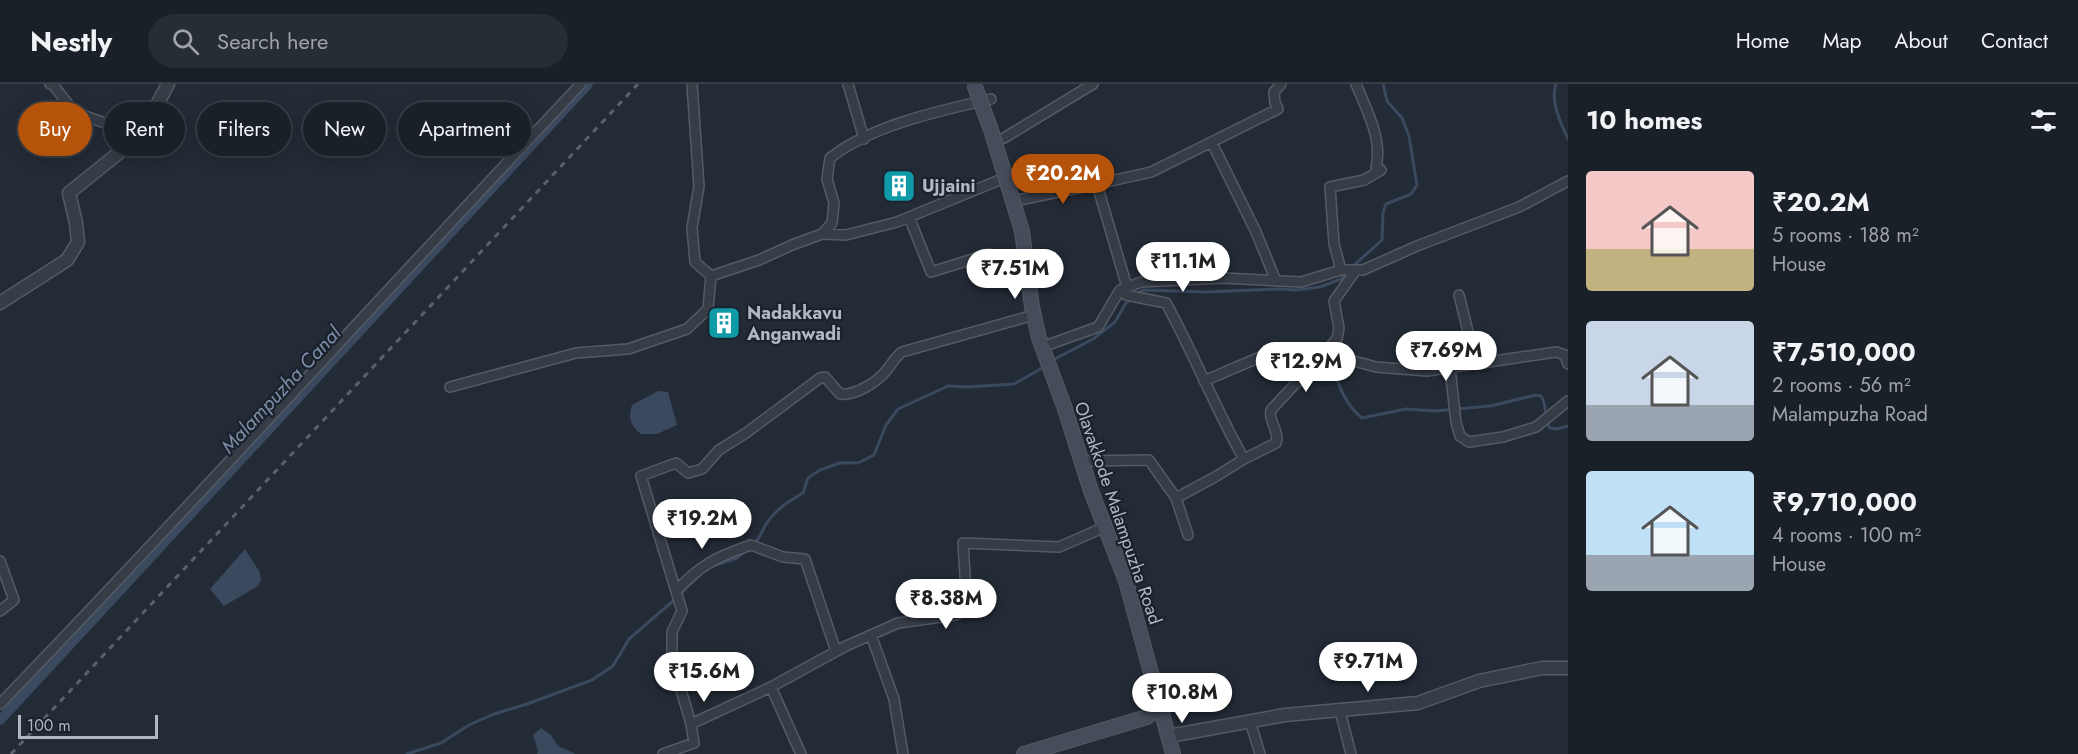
<!DOCTYPE html>
<meta charset="utf-8">
<style>
:root{--surface:#1a2028;--page:#272d34;--text:#f1f3f6;--muted:#9fa3a8;--line:#383e45;--accent:#b45309}
body{margin:0;font-family:Jost,sans-serif;background:var(--page);color:var(--text);height:100vh;display:flex;flex-direction:column;font-size:22px;white-space:nowrap}
*{box-sizing:border-box;margin:0}
p{font-size:20px;color:var(--muted)}
.icon{flex:none;width:33px;height:33px;fill:none;stroke:currentColor;stroke-width:2;stroke-linecap:round;stroke-linejoin:round}
.map{position:relative;flex:1;overflow:hidden}
.details{display:flex;flex-direction:column;background:var(--surface);width:510px}
.details>*{flex:none}
.hud{position:absolute;left:18px;top:18px;width:570px;height:54px;display:flex;gap:12px}
.scale{position:absolute;left:18px;bottom:15px;width:140px;box-sizing:border-box;padding-left:6px;border:3px solid #b1b8c3;border-top:0;font-size:16px;line-height:21px;white-space:nowrap;color:#b1b8c3;-webkit-text-stroke:4px #1c222c;paint-order:stroke}
.price{position:absolute;translate:-50% -51px;padding:0 14px;border-radius:21px;background:#fff;color:#222;font-size:20px;line-height:39px;filter:drop-shadow(0 2px 3px #0008)}
.price::after{content:'';position:absolute;left:50%;top:36px;width:18px;height:14px;margin-left:-9px;background:inherit;clip-path:polygon(0 0,100% 0,50% 100%)}
.price.selected{background:var(--accent);color:#fff}
ul{padding:0;list-style:none}
li{display:flex;align-items:center;gap:18px;height:150px;padding:0 18px}
li span{display:grid;place-items:center;flex:none;width:168px;height:120px;border-radius:6px;color:#555}
li>.icon{margin-inline-start:auto}
span .icon{width:72px;height:72px;fill:#fffc;stroke-width:1}
li b{font-size:26px}
h2{display:flex;justify-content:space-between;align-items:center;height:72px;padding:0 18px;font-size:26px}
.tag{padding:0 21px;border-radius:27px;background:var(--surface);box-shadow:0 3px 15px #0003,0 0 0 2px var(--line);font-size:21px;line-height:54px}
.tag.selected{background:var(--accent);color:#fff}
header{display:flex;align-items:center;gap:36px;box-sizing:border-box;height:84px;padding:0 30px;background:var(--surface);border-bottom:2px solid var(--line)}
header strong{font-size:28px}
nav{display:flex;gap:33px;margin-inline-start:auto;font-size:21px}
.search{width:420px;height:54px;background:var(--page);display:flex;align-items:center;gap:15px;box-sizing:border-box;padding:0 21px;border-radius:33px;color:var(--muted);font-size:22px}
main{display:flex;flex:1;min-height:0}
.map>svg:first-child{display:block}
.water{fill:#3a495e}
.lines{fill:none;stroke-linecap:round;stroke-linejoin:round}
.stream{stroke:#3a495e;stroke-width:3}
.canal{stroke:#3a495e;stroke-width:10}
.minor-casing{stroke:#545b65;stroke-width:12}
.tertiary-casing{stroke:#545b65;stroke-width:15}
.secondary-casing{stroke:#545b65;stroke-width:16}
.minor{stroke:#363d47;stroke-width:9}
.tertiary{stroke:#363d47;stroke-width:12}
.secondary{stroke:#454c5a;stroke-width:14}
.rail{stroke:#59616e;stroke-width:3;stroke-dasharray:6 6;stroke-linecap:butt}
.secondary-bridge-casing{stroke:#545b65;stroke-width:16;stroke-linecap:butt}
.secondary-bridge{stroke:#454c5a;stroke-width:14}
.labels{text-anchor:middle;dominant-baseline:central;stroke-width:4.5;stroke-linejoin:round;paint-order:stroke}
.poi-label{font-size:18px;font-weight:bold;fill:#b1b8c3;stroke:#1c222c;text-anchor:start}
.street-label{font-size:18px;fill:#b1b8c3;stroke:#1c222c}
.water-label{font-size:20px;font-style:italic;fill:#7c8ea9;stroke:#1c222c}
</style>
<header>
<strong>Nestly</strong>
<div class="search"><svg class="icon" aria-label="search" viewBox="0 0 24 24"><circle cx="10" cy="10" r="6"/><path d="M15 15l6 6"/></svg>Search here</div>
<nav><a>Home</a><a>Map</a><a>About</a><a>Contact</a></nav>
</header>
<main>
<div class="map">
<svg width="1568" height="670" viewBox="0 0 1568 670">
<rect width="100%" height="100%" fill="#232b36"/>
<path class="water" d="M658,307L668,308L677,341L657,350H641C630,341 628,334 632,321Z
M245,465L259,487L261,495L258,502L224,522L210,505Z
M541,644L551,651L558,662L576,670H537L538,667L533,651Z"/>
<g class="lines">
<path class="stream" d="M1556,0C1550,17 1561,40 1568,55
M1351,184L1382,156L1383,129L1386,120L1411,110L1417,101L1409,52L1402,34L1387,17L1383,0
M1137,210L1143,206L1207,208L1279,205L1296,206L1320,203L1341,195L1347,189
M1340,256C1339,264 1337,272 1336,280C1334,299 1348,323 1362,334L1406,325L1435,327L1490,322L1536,311L1541,312C1548,322 1543,335 1550,344L1557,345L1568,342
M1051,277L1093,255L1115,238L1126,219L1132,215
M754,460C762,452 761,448 766,440C775,426 789,417 803,409L808,394L820,386L840,379H858L874,371L886,341L898,325L948,302L967,303L1014,300L1044,283
M710,483L737,474L746,466
M407,670L441,659L469,641L494,630L527,620L592,596L613,582L629,555L673,517L700,491"/>
<path class="canal" d="M0,636L588,0"/>
<defs>
<path id="minor" d="M50,0L54,2L72,25L85,32L108,40L132,58
M692,0L699,102L692,144L695,178L711,192
M848,0L864,55
M1004,54L1093,0
M1212,59L1256,148L1276,197
M1019,116L1102,99
M909,133L931,188L989,170
M822,150L832,139L834,119L827,95L830,74C872,41 939,27 991,15
M1341,186L1334,160L1330,103L1364,96L1381,86L1376,83C1383,55 1366,25 1356,0
M1127,203L1098,104L1102,99L1151,88L1278,25L1275,19L1274,8L1281,0
M1459,211L1476,280
M1042,263L1098,243L1120,206L1141,198L1224,194L1301,198L1341,186H1363L1417,162L1519,123L1568,97
M1325,269L1376,283L1427,287L1556,268L1565,271L1568,280
M1450,284L1456,338L1460,352L1469,358L1503,353L1536,343L1568,317
M1204,297L1281,264L1298,282L1316,279
M450,303L576,269L628,265L687,245L708,225L711,192L759,176L792,161L822,150L846,151L897,138L1014,90
M1244,375L1276,359C1280,347 1268,338 1271,326L1337,255L1339,244L1334,217L1356,186
M1081,377L1149,376L1176,414L1215,393L1244,375C1215,324 1194,270 1166,219L1126,211L1120,206
M1176,414L1188,451
M0,477L14,516L0,527
M676,507C701,480 717,473 751,461L783,473L805,475L836,567
M871,551L894,615L903,670
M0,620C197,416 386,206 581,0
M1340,627L1351,670
M1250,637L1260,670
M691,640L672,575V548L682,527L641,392L676,379L688,389L702,385L719,366L746,349L820,294L825,293L840,310C855,312 877,298 886,287C892,280 894,274 902,268L1034,231
M663,670L694,659L691,640L771,603
M801,670L771,603L846,562L898,539L956,531L967,523L963,459L1059,463L1105,443"/>
<path id="tertiary" d="M0,219L67,176L78,158L76,139L69,109L141,51L168,0
M1169,652L1285,631L1418,619L1479,597L1542,584H1568"/>
<path id="secondary" d="M1022,147L1032,223L1039,254L1064,322L1091,407L1126,497L1159,618L1154,627L1147,633L1024,670
M1159,618L1173,670"/>
</defs>
<use href="#minor" class="minor-casing"/>
<use href="#tertiary" class="tertiary-casing"/>
<use href="#secondary" class="secondary-casing"/>
<use href="#minor" class="minor"/>
<use href="#tertiary" class="tertiary"/>
<use href="#secondary" class="secondary"/>
<path class="rail" d="M11,670L638,0"/>
<defs>
<path id="secondary-bridge" d="M974,0L991,46L1022,147"/>
</defs>
<use href="#secondary-bridge" class="secondary-bridge-casing"/>
<use href="#secondary-bridge" class="secondary-bridge"/>
</g>
<defs>
<symbol id="building-square" viewBox="-11 -11 22 22"><rect x="-9" y="-9" width="18" height="18" rx="4" fill="#0f9aa8" stroke="#1c222c"/><path d="M-4-6H4V6H1V3H-1V6H-4ZM-2.5-4.3h1.7v1.8h-1.7ZM.8-4.3h1.7v1.8H.8ZM-2.5-1h1.7V.8h-1.7ZM.8-1h1.7V.8H.8Z" fill="#fff"/></symbol>
</defs>
<g fill-rule="evenodd">
<use href="#building-square" x="880" y="83" width="38" height="38"/>
<use href="#building-square" x="705" y="220" width="38" height="38"/>
</g>
<g class="labels">
<g class="poi-label">
<text x="922" y="102">Ujjaini</text>
<text x="747" y="229">Nadakkavu<tspan x="747" dy="21">Anganwadi</tspan></text>
</g>
<g class="street-label">
<text transform="translate(1118 429) rotate(71)">Olavakkode Malampuzha Road</text>
</g>
<g class="water-label">
<text transform="translate(281 306) rotate(-47)">Malampuzha Canal</text>
</g>
</g>
</svg>
<div class="scale">100 m</div>
<b class="price selected" style="left:1063px;top:121px">₹20.2M</b>
<b class="price" style="left:1183px;top:209px">₹11.1M</b>
<b class="price" style="left:1015px;top:216px">₹7.51M</b>
<b class="price" style="left:1446px;top:298px">₹7.69M</b>
<b class="price" style="left:1306px;top:309px">₹12.9M</b>
<b class="price" style="left:702px;top:466px">₹19.2M</b>
<b class="price" style="left:946px;top:546px">₹8.38M</b>
<b class="price" style="left:1368px;top:609px">₹9.71M</b>
<b class="price" style="left:704px;top:619px">₹15.6M</b>
<b class="price" style="left:1182px;top:640px">₹10.8M</b>
<div class="hud">
<a class="tag selected">Buy</a>
<a class="tag">Rent</a>
<a class="tag">Filters</a>
<a class="tag">New</a>
<a class="tag">Apartment</a>
</div>
</div>
<section class="details">
<h2>10 homes<svg class="icon" aria-label="filters" viewBox="0 0 24 24"><path d="M4 7h16M4 17h16"/><circle cx="9" cy="7" r="2"/><circle cx="15" cy="17" r="2"/></svg></h2>
<ul>
<li><span style="background:linear-gradient(#f6c9c9 65%,#c2b280 0)"><svg class="icon" aria-label="home" viewBox="0 0 24 24"><path d="M3 11l9-7 9 7M6 9v11h12V9"/></svg></span><div><b>₹20.2M</b><p>5 rooms · 188 m²</p><p>House</p></div></li>
<li><span style="background:linear-gradient(#c9d6e8 70%,#9aa5b1 0)"><svg class="icon" aria-label="home" viewBox="0 0 24 24"><path d="M3 11l9-7 9 7M6 9v11h12V9"/></svg></span><div><b>₹7,510,000</b><p>2 rooms · 56 m²</p><p>Malampuzha Road</p></div></li>
<li><span style="background:linear-gradient(#bfe0f5 70%,#9aa5b1 0)"><svg class="icon" aria-label="home" viewBox="0 0 24 24"><path d="M3 11l9-7 9 7M6 9v11h12V9"/></svg></span><div><b>₹9,710,000</b><p>4 rooms · 100 m²</p><p>House</p></div></li>
</ul>
</section>
</main>
